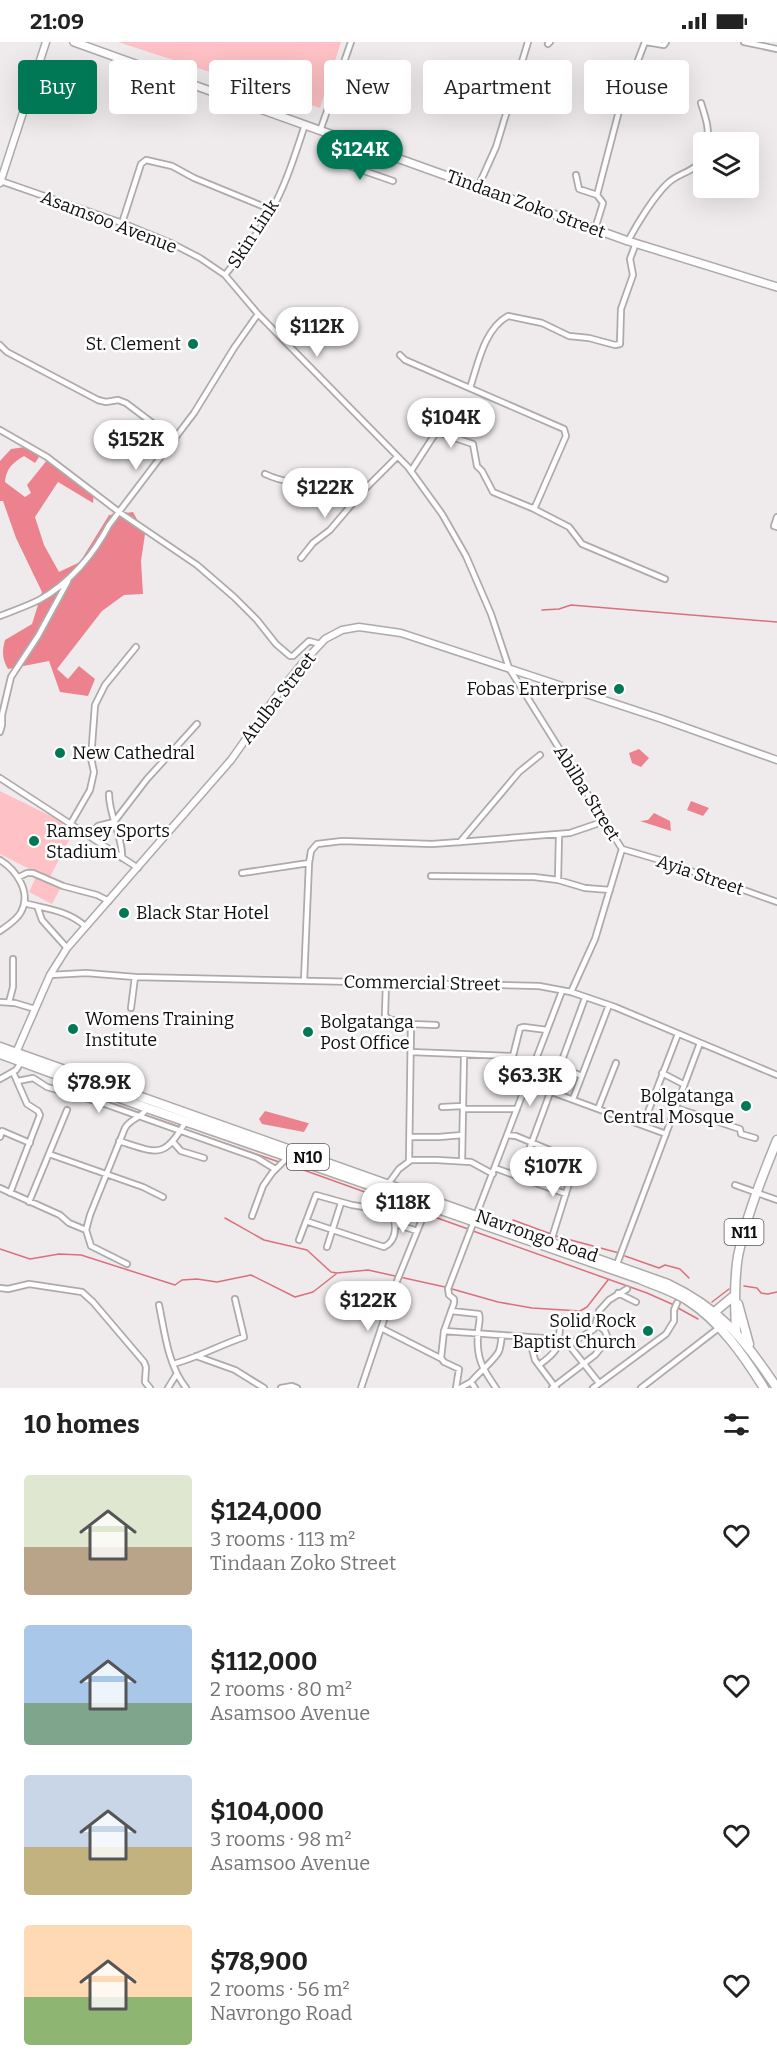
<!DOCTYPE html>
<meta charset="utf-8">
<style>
:root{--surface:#fff;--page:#f2f2f2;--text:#222;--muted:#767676;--accent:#007855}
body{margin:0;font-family:Bitter,serif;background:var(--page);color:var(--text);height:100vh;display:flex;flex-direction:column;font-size:22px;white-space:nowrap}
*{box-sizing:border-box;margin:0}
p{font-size:20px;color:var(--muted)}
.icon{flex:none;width:33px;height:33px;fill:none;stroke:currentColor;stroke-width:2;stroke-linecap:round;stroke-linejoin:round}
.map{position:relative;height:1346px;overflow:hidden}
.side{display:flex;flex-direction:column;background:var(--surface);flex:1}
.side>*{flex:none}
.hud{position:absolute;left:18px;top:18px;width:741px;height:54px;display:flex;gap:12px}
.fabs{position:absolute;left:693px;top:90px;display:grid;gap:12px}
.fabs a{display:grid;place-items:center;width:66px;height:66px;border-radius:6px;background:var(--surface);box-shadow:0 6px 24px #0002;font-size:30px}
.price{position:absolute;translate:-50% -51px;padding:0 14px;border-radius:21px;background:#fff;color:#222;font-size:20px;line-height:39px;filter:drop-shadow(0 2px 3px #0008)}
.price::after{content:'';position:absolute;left:50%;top:36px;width:18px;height:14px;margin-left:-9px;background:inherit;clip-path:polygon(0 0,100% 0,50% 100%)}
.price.active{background:var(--accent);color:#fff}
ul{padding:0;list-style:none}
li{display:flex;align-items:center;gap:18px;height:150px;padding:0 24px}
li span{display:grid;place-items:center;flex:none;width:168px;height:120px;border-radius:6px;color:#555}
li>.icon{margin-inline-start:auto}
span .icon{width:72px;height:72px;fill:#fffc;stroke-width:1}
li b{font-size:26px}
h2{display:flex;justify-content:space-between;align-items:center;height:72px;padding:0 24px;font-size:26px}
.tag{padding:0 21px;border-radius:6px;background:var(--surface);box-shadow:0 6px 24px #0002;font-size:21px;line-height:54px}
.tag.active{background:var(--accent);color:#fff}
.status{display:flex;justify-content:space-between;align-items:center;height:42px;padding:0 30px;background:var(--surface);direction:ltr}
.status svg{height:16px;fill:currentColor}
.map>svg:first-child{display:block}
.green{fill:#fec1c5}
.forest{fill:#ec828d}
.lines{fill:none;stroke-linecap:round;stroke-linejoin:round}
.stream{stroke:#d9717d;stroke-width:1.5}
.minor-casing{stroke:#aeaaaa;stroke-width:8}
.tertiary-casing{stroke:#aeaaaa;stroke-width:9}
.secondary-casing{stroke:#aeaaaa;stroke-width:10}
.trunk-casing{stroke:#aeaaaa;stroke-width:11}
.minor{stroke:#fff;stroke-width:4.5}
.tertiary{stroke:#fff;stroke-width:6}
.secondary{stroke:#fff;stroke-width:7}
.trunk{stroke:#fff;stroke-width:8}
.poi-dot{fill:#007855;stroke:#fff;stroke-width:2}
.labels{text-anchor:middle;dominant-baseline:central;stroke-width:5;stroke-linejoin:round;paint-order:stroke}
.shield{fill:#fff;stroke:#585858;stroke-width:1.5}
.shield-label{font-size:16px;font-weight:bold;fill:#111010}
.street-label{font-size:18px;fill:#111010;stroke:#fff}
.poi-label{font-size:18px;fill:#111010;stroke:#fff;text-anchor:start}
</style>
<div class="status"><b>21:09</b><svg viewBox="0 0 49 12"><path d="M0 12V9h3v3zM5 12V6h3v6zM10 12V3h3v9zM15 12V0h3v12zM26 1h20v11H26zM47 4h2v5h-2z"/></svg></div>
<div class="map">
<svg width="777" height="1346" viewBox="0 0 777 1346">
<rect width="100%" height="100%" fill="#efebec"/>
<path class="green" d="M118,0H341L320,66Z
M0,749L75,786L49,837L0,812Z
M36,835L60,847L52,862L29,850Z"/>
<path class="forest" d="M25,405L39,415L35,421L24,414C12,421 6,427 5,440L25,455L31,451L27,443L48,417L94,450L93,461L58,440L35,475L44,503L59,530L80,520L109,473L133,470L145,492L141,519L143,552L124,553L102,569L57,627L68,637L79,624L95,637L88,654L60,650L49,619L8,627C2,617 2,609 5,598L32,582L42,550L16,496L3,459H0V419L11,407Z
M639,707L649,716L641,725L632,721L629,711Z
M691,759L709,766L703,774L687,768Z
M654,771L670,779L671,789L640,779L648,778Z
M265,1069L308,1081H309L304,1090L262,1082L259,1077Z"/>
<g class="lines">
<path class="stream" d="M542,568L559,567L571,563L777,580
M110,1061L140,1071
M145,1073L180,1085
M184,1087L279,1120
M284,1121L468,1187
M225,1176L264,1198L307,1208L331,1230L337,1231L368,1228L445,1245L498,1260L532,1266L580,1269L587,1265L608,1238
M513,1178L551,1192
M473,1189L647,1251L674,1263
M556,1194L619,1211
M0,1207L30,1217L59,1212L81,1213L175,1243L182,1238L197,1237L217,1240L251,1233L295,1255L313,1250L336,1232
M625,1214L659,1226L665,1223L680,1227L689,1236
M744,1244L757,1246L761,1251L768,1252L777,1250
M712,1260L729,1247
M678,1266L698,1277"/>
<defs>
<path id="minor" d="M646,0L664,3L666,0
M744,0L777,7
M548,2L550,0
M701,61C705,74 710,87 707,100
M320,89L351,0
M351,99L342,118L344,122L393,139
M576,133L579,147L597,153
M1,139L122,181L173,202L200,216L225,233L258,272L408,425L442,472L466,514L491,572L509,626L622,807L595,897L571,950
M478,145L496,105L528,0
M122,181L141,122L146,118L172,124L194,136L272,168
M595,187L603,161L597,153L620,65L645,0
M628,199C637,182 654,154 668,141C681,129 697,131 704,112
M225,233C241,213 258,192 271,169C286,143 295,112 305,83
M0,303L7,310L98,358L106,360L118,358L126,361L175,398
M400,313L405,318L564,387L566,394L535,465L532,466
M470,346C478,322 484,287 508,274L542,281L569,294L589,296L615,303L620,302L621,267L633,233L630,217L636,201
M0,388L47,415L119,470L197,523L234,555L257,578L276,602L290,614H293L309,599L320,602
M411,429L435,392L440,391L473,402L477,424L482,429L493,450L532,466L569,485L582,502L665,537
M265,432C299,448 330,437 364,448
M777,475L774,484L777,485
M301,516L313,501L330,488L364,448L397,415
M0,574C13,569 27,564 39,558C69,542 94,512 109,483L194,371L234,306L258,272
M0,690L2,683V673L11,635L38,594L68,539
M0,736L138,826
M109,752C109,775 123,794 122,816
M71,781L90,748L94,730L91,716L95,663L105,643L136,605
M90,792L98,784L114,780L147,737L197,682
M460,800L519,730L540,713
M622,807L663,819L777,860
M0,818C16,828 32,850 21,870C17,878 7,884 0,889
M242,831L309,821
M431,834L534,835L558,838L585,846L610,848
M19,835L27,831H33L63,844L97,853L109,859
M558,838L559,792
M24,861C46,867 67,868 85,884
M37,864L42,878L67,906
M50,933L86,931L135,935L539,944L571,950L615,965L777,1033
M304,939L309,821L311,809L317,802L342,799L432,802L460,800L570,791L605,779
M386,941L385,973L388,977L411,982L436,983
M0,960L15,961L35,967
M9,960L13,945V917
M131,966L135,935
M411,1010L513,1014L520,986L524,985L547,988
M537,1016L582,1034
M662,1031L683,1042
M0,1037L16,1028L22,1019
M18,1039L33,1036L47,1045L102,1061L257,1116L275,1127
M527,1041L666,1092
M573,1057L609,963
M442,1065L463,1064
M676,1066L740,1087L741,1092L755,1096
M463,1067H517
M598,1067L616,1021
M643,1083L678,992
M507,1093L516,1094L576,1119L551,1199
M0,1095L2,1089L30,1101
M410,1095H439L462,1093
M119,1099C157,1111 164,1118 186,1079
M173,1100L181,1109L204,1116
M49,1112L143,1145L163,1155
M409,1119L411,982
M462,1119L464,1013
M495,1126L566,1152
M519,1135L585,956
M388,1142L399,1127L411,1118H437L471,1120L493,1132
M735,1143L777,1158
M0,1146L60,1173L69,1181L86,1188
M10,1151L40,1073L38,1069L27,1062L13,1030
M29,1160L67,1068
M252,1174L263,1144L272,1131L288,1115
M306,1179L384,1205C400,1197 395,1179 391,1164L379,1160
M396,1182L417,1189
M299,1198L316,1153L352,1163L364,1165L379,1160L385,1149
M327,1205L341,1161
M127,1222L91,1204L86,1188L90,1173L125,1086C131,1076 142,1076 147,1066
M617,1222L700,1001
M0,1246L8,1247L29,1242L82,1250L93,1260L144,1320L146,1325L145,1340L150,1346
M618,1251L636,1260
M159,1263C165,1292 168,1323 186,1346
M451,1269L479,1272C481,1278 478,1284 478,1291C476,1316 482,1326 496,1346
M381,1286L440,1316
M444,1289L558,1297L569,1303L599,1341
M529,1296L535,1318L556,1346
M569,1303L594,1287L599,1269L609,1258L627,1247
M196,1314L235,1328L264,1346
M173,1322C197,1316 220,1303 244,1295L235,1257
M539,1323C563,1306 557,1304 561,1277
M471,1340C477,1332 496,1317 499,1309C501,1304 501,1298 502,1293
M168,1346L176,1333
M281,1346L292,1344L297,1346
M361,1346L397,1239L427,1165
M456,1346L459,1327L444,1320L441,1316L444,1289L454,1261V1257L449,1253L448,1247L562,949
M460,1346L471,1340L475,1346
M552,1346L595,1313L608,1297L605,1289L597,1282
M593,1346L666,1292L674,1279V1268L677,1261
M641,1346L720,1285"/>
<path id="tertiary" d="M0,141L46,0
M15,1013L50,933L67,906L231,718L277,653L300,624L325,597L342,588L359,585L401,591L662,677L777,718"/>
<path id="secondary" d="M74,0L628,199L777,245"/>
<path id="trunk" d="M0,1005L668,1242C721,1267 745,1298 777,1346
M0,1012L147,1066L640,1237C656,1244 673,1249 687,1258C720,1279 744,1314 764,1346
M738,1262L749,1302
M712,1272L735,1253
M736,1289C735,1264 734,1239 738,1214C746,1175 762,1135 777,1098"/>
</defs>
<use href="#minor" class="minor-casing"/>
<use href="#tertiary" class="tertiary-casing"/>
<use href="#secondary" class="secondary-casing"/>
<use href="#trunk" class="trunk-casing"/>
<use href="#minor" class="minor"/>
<use href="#tertiary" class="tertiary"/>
<use href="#secondary" class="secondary"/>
<use href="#trunk" class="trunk"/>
</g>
<g class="poi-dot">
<circle cx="193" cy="302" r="6"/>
<circle cx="619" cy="647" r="6"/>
<circle cx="60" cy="711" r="6"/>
<circle cx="34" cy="799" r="6"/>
<circle cx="124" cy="871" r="6"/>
<circle cx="73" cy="987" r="6"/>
<circle cx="308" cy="990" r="6"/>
<circle cx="746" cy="1064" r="6"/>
<circle cx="648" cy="1289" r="6"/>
</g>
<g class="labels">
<g class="shield">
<rect x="287" y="1102" width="42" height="26" rx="4.5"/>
<rect x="724.5" y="1177" width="39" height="26" rx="4.5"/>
</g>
<g class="shield-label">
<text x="308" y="1115">N10</text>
<text x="744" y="1190">N11</text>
</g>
<g class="street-label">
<text transform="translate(526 162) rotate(20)">Tindaan Zoko Street</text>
<text transform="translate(109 180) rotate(21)">Asamsoo Avenue</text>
<text transform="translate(253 192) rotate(-57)">Skin Link</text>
<text transform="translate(278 656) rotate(-52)">Atulba Street</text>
<text transform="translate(587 751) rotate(58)">Abilba Street</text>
<text transform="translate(700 833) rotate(19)">Ayia Street</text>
<text transform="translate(422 941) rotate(1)">Commercial Street</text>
<text transform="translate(537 1194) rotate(19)">Navrongo Road</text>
</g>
<g class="poi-label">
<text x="181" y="302" text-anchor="end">St. Clement</text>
<text x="607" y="647" text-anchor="end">Fobas Enterprise</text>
<text x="72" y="711">New Cathedral</text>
<text x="46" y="789">Ramsey Sports<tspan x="46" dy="21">Stadium</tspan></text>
<text x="136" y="871">Black Star Hotel</text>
<text x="85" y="977">Womens Training<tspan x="85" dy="21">Institute</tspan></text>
<text x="320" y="980">Bolgatanga<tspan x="320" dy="21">Post Office</tspan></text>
<text x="734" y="1054" text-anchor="end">Bolgatanga<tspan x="734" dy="21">Central Mosque</tspan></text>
<text x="636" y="1279" text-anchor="end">Solid Rock<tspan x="636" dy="21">Baptist Church</tspan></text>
</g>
</g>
</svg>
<div class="fabs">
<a><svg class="icon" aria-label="layers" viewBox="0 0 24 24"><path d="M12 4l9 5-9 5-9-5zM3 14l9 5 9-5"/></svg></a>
</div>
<b class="price active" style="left:360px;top:139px">$124K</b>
<b class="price" style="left:317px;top:316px">$112K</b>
<b class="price" style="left:451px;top:407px">$104K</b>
<b class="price" style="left:136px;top:429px">$152K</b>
<b class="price" style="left:325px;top:477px">$122K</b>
<b class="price" style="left:530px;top:1065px">$63.3K</b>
<b class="price" style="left:99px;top:1072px">$78.9K</b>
<b class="price" style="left:553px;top:1156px">$107K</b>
<b class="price" style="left:403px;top:1192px">$118K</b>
<b class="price" style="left:368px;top:1290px">$122K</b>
<div class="hud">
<a class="tag active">Buy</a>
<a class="tag">Rent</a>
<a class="tag">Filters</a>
<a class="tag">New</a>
<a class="tag">Apartment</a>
<a class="tag">House</a>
</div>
</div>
<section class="side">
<h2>10 homes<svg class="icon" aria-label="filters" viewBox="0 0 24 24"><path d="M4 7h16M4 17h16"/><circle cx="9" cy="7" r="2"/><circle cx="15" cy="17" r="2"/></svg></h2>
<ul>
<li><span style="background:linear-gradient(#dfe7d0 60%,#b9a48a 0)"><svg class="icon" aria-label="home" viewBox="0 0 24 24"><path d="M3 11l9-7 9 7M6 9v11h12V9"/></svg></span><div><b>$124,000</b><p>3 rooms · 113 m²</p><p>Tindaan Zoko Street</p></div><svg class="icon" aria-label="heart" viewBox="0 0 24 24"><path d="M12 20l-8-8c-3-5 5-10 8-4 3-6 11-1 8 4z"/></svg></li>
<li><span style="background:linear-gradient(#a9c7e8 65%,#7fa58c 0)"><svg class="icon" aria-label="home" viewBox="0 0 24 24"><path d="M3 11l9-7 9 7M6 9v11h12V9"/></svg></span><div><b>$112,000</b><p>2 rooms · 80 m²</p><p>Asamsoo Avenue</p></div><svg class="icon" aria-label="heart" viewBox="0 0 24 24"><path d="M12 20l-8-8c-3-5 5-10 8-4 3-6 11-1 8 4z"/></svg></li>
<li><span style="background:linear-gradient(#c9d6e8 60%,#c2b280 0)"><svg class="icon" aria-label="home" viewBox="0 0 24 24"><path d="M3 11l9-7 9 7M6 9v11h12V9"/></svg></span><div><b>$104,000</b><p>3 rooms · 98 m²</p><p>Asamsoo Avenue</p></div><svg class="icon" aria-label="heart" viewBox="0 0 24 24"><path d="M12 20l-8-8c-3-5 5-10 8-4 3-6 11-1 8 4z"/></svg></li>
<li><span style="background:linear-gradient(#ffd9b3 60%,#8fb573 0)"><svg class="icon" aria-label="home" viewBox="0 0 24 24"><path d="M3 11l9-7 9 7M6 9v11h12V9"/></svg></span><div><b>$78,900</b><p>2 rooms · 56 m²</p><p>Navrongo Road</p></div><svg class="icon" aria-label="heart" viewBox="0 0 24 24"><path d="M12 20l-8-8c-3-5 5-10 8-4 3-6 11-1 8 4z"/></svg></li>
</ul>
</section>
